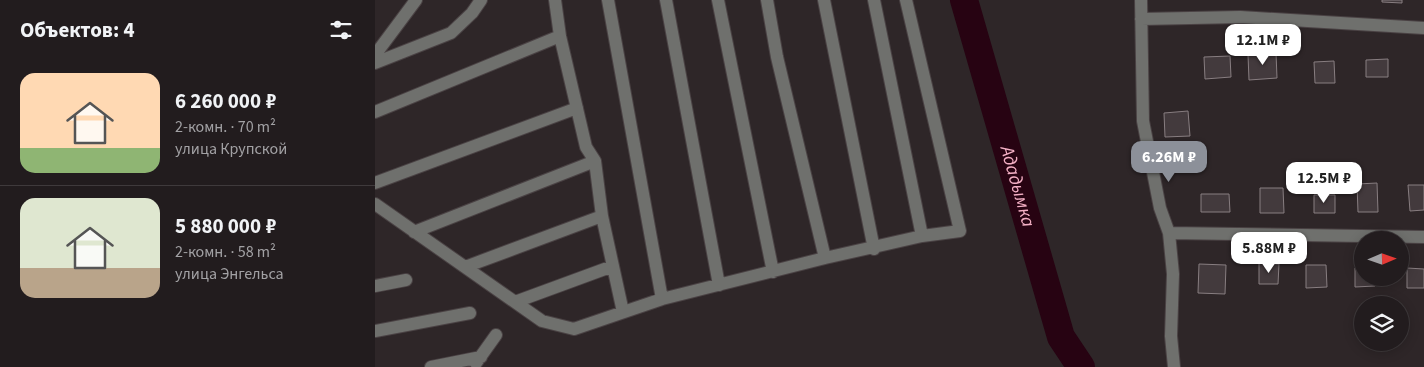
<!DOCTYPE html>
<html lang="ru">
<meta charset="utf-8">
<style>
:root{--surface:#221c1e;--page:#2a2527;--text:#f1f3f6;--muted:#a2a1a4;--line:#3f3a3c;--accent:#8c9099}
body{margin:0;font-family:"Source Sans 3",sans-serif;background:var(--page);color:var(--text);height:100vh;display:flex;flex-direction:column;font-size:19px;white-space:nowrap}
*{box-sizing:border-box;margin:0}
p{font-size:16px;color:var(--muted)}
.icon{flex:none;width:28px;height:28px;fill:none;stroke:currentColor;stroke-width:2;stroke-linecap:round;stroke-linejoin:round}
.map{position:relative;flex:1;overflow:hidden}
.details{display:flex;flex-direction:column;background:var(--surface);width:375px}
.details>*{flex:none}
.needle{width:32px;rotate:88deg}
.fabs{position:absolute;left:979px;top:231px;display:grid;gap:10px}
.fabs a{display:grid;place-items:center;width:55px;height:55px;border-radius:50%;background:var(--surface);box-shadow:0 2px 12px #0003,0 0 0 1px var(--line);font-size:25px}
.price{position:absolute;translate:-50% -42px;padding:0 11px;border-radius:10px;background:#fff;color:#222;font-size:16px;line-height:32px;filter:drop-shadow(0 1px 2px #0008)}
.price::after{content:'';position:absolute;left:50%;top:30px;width:15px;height:11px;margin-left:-8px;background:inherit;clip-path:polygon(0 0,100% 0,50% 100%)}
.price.selected{background:var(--accent);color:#fff}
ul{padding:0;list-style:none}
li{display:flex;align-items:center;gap:15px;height:125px;padding:0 20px}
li+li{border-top:1px solid var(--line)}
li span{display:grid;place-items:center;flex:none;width:140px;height:100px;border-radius:15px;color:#555}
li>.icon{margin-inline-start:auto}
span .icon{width:60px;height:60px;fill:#fffc;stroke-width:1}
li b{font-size:21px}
h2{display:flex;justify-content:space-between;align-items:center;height:60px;padding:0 20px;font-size:21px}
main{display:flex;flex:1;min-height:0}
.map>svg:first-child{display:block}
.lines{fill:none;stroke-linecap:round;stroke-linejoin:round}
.river{stroke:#270312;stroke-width:28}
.building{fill:#433a3d;stroke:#887e81}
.minor-casing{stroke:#4a4244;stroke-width:14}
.minor{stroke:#6f706d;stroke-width:12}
.labels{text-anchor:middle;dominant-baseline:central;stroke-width:4;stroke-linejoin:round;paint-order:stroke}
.water-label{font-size:19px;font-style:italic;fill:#f3afc4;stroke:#2e2628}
</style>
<main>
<section class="details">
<h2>Объектов: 4<svg class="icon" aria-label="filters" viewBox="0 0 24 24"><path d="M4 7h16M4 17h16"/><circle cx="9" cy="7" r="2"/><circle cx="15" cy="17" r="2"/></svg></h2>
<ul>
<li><span style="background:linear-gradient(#ffd9b3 75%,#8fb573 0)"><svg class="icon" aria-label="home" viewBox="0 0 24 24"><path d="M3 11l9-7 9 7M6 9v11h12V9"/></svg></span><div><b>6 260 000 ₽</b><p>2-комн. · 70 m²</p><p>улица Крупской</p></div></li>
<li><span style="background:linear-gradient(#dfe7d0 70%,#b9a48a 0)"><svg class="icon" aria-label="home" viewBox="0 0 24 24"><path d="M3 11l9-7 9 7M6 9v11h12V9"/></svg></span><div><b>5 880 000 ₽</b><p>2-комн. · 58 m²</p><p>улица Энгельса</p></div></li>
</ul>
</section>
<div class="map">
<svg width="1049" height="367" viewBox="0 0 1049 367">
<rect width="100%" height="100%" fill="#2e2628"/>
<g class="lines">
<path class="river" id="s1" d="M589,0L686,337L706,367"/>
</g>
<path class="building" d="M1007,0H1027V3L1007,2Z
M901,53L902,78L874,80L873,55Z
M855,56L856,77L830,79L829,57Z
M1013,59V77H991V60Z
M959,61L960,83H940L939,62Z
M813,111L815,136L790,137L789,113Z
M1002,183L1003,212H983L982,184Z
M1033,185H1049V210L1035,211Z
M885,188H908L909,213H885Z
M826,194H854L855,212H826Z
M939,195H960V213H939Z
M884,263L904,264L903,284H884Z
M824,264L851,265L850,294L823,293Z
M931,265H951L952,287L931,288Z
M980,268H988V278H999L1000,286L980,287Z
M1032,268L1049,269V288H1032Z"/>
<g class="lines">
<defs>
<path id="minor" d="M180,0L185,36L211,147L220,161L227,216L248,312
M233,0L287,299
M291,0L344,285
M343,0L398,272
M392,0L402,57L450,258
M449,0L499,249
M499,0L547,236
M766,0L768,121L785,208L794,233L798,274L796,336L799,367
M766,19L865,17L1049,28
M0,55L41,0
M0,63L76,33L97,13L106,0
M0,112L185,36
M0,183L202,108
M0,204L167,321L199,329L287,299L450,258L547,236L585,231L531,0
M39,232L220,161
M794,233L1049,237
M90,267L227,216
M0,286L31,280
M140,302L238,266
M0,331L95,313
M101,363L121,335
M56,367L106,357"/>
</defs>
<use href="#minor" class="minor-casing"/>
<use href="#minor" class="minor"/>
</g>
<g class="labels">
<g class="water-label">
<text stroke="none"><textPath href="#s1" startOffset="194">Ададымка</textPath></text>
</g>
</g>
</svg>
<div class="fabs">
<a><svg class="needle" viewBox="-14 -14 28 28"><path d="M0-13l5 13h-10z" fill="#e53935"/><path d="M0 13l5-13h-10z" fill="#a2a1a4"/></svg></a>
<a><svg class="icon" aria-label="layers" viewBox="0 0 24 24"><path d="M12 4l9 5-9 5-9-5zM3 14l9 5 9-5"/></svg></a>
</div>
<b class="price" style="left:888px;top:66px">12.1M ₽</b>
<b class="price selected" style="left:794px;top:183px">6.26M ₽</b>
<b class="price" style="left:949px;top:204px">12.5M ₽</b>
<b class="price" style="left:894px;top:274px">5.88M ₽</b>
</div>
</main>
